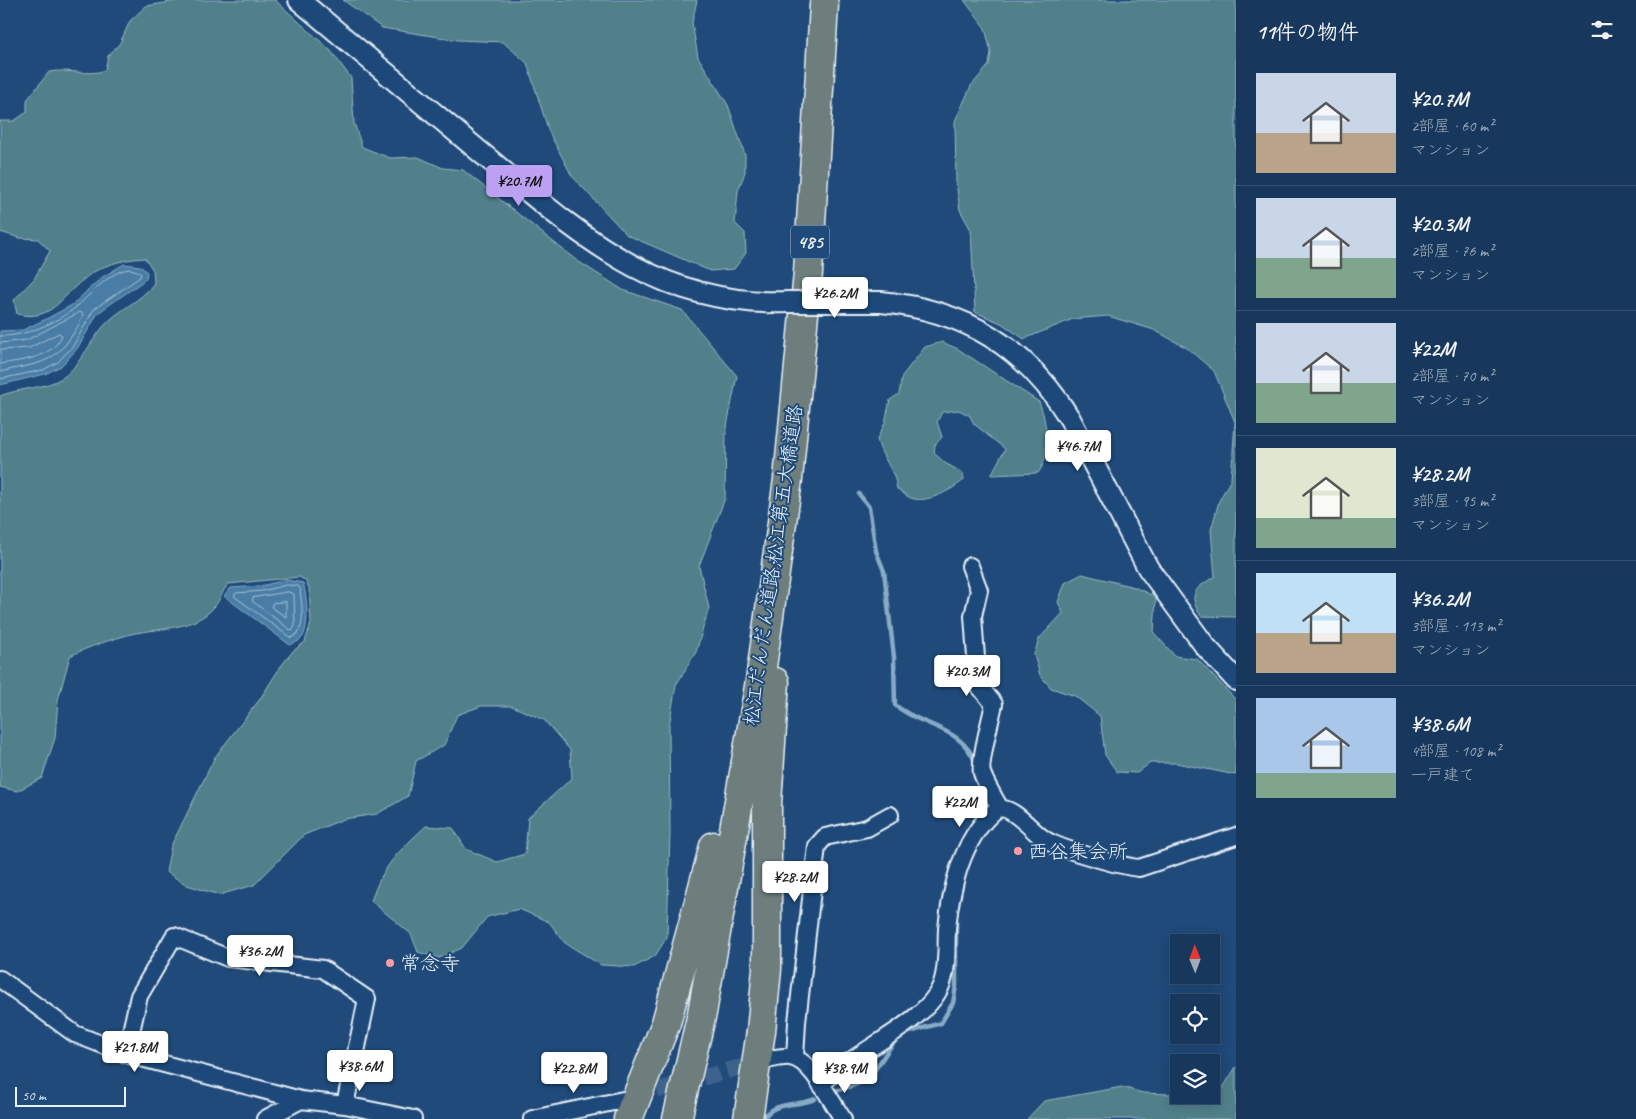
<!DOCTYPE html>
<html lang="ja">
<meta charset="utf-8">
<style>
:root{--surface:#17385c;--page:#203f62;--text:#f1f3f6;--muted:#9eacbb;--line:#365272;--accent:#bca0f2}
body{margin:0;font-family:Caveat,"Klee One",sans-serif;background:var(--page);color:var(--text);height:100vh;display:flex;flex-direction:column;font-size:19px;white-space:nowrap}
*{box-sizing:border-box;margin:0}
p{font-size:16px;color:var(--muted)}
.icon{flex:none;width:28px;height:28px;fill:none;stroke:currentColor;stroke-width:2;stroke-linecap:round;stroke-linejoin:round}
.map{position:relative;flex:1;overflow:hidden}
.panel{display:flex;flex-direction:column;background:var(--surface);width:400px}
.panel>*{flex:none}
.needle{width:32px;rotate:359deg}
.tools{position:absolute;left:1170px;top:934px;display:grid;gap:10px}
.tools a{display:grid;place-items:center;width:50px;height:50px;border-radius:0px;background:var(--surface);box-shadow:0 2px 12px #0003,0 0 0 1px var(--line);font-size:25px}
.scale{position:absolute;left:15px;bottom:12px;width:111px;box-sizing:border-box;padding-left:5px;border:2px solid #e8f1f8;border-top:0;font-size:14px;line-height:18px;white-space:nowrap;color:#e8f1f8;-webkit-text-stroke:4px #1f4a7a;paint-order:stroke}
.price{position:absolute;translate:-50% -42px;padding:0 11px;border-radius:5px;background:#fff;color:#222;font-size:16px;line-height:32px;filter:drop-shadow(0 1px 2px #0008)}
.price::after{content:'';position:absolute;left:50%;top:30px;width:15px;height:11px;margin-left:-8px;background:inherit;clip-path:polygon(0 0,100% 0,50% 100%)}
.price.on{background:var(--accent);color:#111}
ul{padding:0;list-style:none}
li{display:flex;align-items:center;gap:15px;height:125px;padding:0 20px}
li+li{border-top:1px solid var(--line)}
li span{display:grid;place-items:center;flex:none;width:140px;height:100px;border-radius:0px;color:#555}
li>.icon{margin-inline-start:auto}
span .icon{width:60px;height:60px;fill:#fffc;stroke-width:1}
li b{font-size:21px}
h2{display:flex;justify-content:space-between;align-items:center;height:60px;padding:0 20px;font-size:21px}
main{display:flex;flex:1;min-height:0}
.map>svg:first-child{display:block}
.green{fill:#51808a;stroke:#9cb8c1}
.water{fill:#487da5;stroke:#88abc6}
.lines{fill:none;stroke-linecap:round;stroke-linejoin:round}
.shore{stroke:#a8c3d7;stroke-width:1}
.stream{stroke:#88abc6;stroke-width:4.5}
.minor-tunnel{stroke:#3d638d;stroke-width:16;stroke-dasharray:16 8;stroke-linecap:butt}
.minor-casing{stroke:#e8f1f8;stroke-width:20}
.tertiary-casing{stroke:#e8f1f8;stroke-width:24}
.motorway-casing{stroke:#e8f1f8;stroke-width:31}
.minor{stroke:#1f4a7a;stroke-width:16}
.tertiary{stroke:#1f4a7a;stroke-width:20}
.motorway{stroke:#6d7e7c;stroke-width:28}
.tertiary-bridge-casing{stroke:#e8f1f8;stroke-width:24;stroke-linecap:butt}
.tertiary-bridge{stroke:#1f4a7a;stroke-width:20}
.poi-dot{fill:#ff9aa2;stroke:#1f4a7a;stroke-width:2}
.labels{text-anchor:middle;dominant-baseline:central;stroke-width:4;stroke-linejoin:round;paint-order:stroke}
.shield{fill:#1f4a7a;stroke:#acbfd2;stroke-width:1}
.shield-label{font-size:19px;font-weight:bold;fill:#e8f1f8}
.street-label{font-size:20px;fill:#e8f1f8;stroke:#1f4a7a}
.poi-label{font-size:20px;fill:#e8f1f8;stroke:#1f4a7a;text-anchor:start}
</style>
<main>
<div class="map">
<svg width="1236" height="1119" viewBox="0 0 1236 1119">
<rect width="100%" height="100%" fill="#1f4a7a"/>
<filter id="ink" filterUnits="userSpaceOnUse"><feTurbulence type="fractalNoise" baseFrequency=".02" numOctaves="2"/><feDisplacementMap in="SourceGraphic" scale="10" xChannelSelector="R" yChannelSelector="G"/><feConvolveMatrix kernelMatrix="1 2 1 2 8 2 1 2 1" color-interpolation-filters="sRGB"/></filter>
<g filter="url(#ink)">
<path class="green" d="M183,0H275L331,51L351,78L354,123L362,147L390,158L418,157L443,168L463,170L576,260L623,290L682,310L737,376L726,431L725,498L699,566L709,608L696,652L676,685L669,726L670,833L667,937L655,956L634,967L601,965L565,943L549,922L519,909L487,917L462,948L439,958L418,952L411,934L371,901C383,865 399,851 426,826L453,828L466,849L497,862L525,854L528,818L572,778L570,750L544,720L512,706H481L457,715L444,745L416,761L408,796L377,814L344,819L304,835L254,885L219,895L187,885L166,872L171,846L215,757L260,699L281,666L293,651L305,642L311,623L309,588L305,580L299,577L228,584C222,591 220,601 214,607C195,630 158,628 131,634C110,640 90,646 70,656L58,700L55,738L42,778L17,791L0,787V396C19,388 44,389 62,378C77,369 91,341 103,327C118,309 141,302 154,283L153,270L145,258C124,259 100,265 84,279C60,298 52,322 17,314L14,300L34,279L50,251L38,239L20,238L0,232V121H14L27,112V100L49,72C68,68 89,77 105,70L108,56L120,43L130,21L146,6Z
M343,0H697L692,23L698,57L728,105L745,155V172L738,191L735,223L745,233L746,253L734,269L710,271L627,235L572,176L549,132L527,63L503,42L458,40L382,28Z
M964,0H1236V617L1201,616C1187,595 1195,587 1215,577L1211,530L1219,501L1231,479L1235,422L1214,371L1187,348L1154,330L1108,316L1073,319L1024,339L1001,323L975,312L971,230L960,210L956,182L955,121L971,86L989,65L991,52L985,28Z
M942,342L958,349L1039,402C1047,419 1051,458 1038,473L991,475L1005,449L974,424L970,416L959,410L942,412L937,422L942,437L935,445L934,453L945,463L963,473L964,480C951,490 931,502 914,499C908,498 902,492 897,489C895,469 881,458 877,439L885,423L890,400L899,394L902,376L925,347Z
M1082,574L1134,587L1156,597L1154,633L1175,656L1197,659L1236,700V775L1176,763H1150L1137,773L1117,772L1105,755L1100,716L1075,696L1051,688L1040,675L1034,655L1039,639L1063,613L1058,602L1065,583Z
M1236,1067V1119H1027L1044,1101L1122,1087L1143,1093L1172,1094L1202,1104L1214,1102Z"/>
<path class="water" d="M124,264L140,266L147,272L146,279L98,313L77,349L61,366L45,374L0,385V331L23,330L48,318L72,305L101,278Z
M286,580L303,583C307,594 310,631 301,639C299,642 293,643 290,645L224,596L231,588L261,586Z"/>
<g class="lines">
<path class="shore" d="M0,336C24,337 56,323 75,308C88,298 122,255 141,274L140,277L94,309L73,346L58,362L43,370L0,379
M0,343L27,340L80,312L83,314C81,321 77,328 73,334C52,367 34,363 0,372
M0,350L29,348L59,333L62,335C52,359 22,360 0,364
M287,585L298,586L300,588C301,603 308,631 291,638L234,596L236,593L262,591Z
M288,592L294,594L295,626L292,631L252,601L253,598Z
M286,602V617L271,607L273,603Z"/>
<path class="stream" d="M859,494L869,507L876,551L884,571L894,657L895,705C922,728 964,726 976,765
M960,846L984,806L986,796
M906,1033L941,1023L953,1003L956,986V921
M830,1092C841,1089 855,1087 865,1080C877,1072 885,1051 897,1039
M763,1119C775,1100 797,1107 815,1099"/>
<path class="minor-tunnel" d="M634,1097L762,1061"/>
<defs>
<path id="minor" d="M970,566L979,590L973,616L978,685L994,704C991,718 979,763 982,773C986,785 994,797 1000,808
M0,979L75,1034L126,1054L301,1100L345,1105L413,1119
M126,1054L139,996L174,936L228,958L323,969L367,999L345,1105
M795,1058L797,1022L817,846L825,837L867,828L890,815
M766,1060C774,1059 782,1056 790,1057C811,1059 831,1102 843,1119
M821,1085C851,1052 929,1023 942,983C948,966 946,946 947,929C951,887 963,836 997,809C1011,804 1032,831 1044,839C1059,849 1120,866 1139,868L1236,836
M265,1119L301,1100
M532,1119L623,1100"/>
<path id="tertiary" d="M299,0C359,50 419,101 479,151C575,230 655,308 789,302
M881,302C965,310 1026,347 1070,419L1148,568L1205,646L1236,680"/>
<path id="motorway" d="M628,1119L666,1023L714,846
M677,1119L702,1013L760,681L788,479L808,273L824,5
M748,1119L761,1031L767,969V804L775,682"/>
</defs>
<use href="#minor" class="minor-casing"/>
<use href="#tertiary" class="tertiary-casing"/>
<use href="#motorway" class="motorway-casing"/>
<use href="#minor" class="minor"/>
<use href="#tertiary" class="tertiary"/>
<use href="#motorway" class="motorway"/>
<defs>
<path id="tertiary-bridge" d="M789,302H881"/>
</defs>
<use href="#tertiary-bridge" class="tertiary-bridge-casing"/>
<use href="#tertiary-bridge" class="tertiary-bridge"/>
</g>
</g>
<g class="poi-dot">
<circle cx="1018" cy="851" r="5"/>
<circle cx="390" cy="963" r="5"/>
</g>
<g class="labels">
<rect class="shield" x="791" y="225.5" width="38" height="33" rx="4"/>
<g class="shield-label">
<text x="810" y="242">485</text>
</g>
<g class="street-label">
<text transform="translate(773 565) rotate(-82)">松江だんだん道路;松江第五大橋道路</text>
</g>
<g class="poi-label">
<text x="1028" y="851">西谷集会所</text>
<text x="400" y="963">常念寺</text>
</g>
</g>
</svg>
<div class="tools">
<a><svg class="needle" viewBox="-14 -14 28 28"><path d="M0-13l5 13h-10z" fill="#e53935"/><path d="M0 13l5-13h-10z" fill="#9eacbb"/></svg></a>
<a><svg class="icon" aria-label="locate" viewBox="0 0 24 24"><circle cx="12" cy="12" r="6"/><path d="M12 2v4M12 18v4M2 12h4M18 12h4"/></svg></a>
<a><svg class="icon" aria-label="layers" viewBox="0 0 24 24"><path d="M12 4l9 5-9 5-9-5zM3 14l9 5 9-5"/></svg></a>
</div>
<div class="scale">50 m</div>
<b class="price on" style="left:519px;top:207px">¥20.7M</b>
<b class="price" style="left:835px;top:319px">¥26.2M</b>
<b class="price" style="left:1078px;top:472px">¥46.7M</b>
<b class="price" style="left:967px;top:697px">¥20.3M</b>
<b class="price" style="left:960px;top:828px">¥22M</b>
<b class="price" style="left:795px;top:903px">¥28.2M</b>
<b class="price" style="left:260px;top:977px">¥36.2M</b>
<b class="price" style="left:135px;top:1073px">¥21.8M</b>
<b class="price" style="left:360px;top:1092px">¥38.6M</b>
<b class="price" style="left:574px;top:1094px">¥22.8M</b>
<b class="price" style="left:845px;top:1094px">¥38.9M</b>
</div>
<section class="panel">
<h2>11件の物件<svg class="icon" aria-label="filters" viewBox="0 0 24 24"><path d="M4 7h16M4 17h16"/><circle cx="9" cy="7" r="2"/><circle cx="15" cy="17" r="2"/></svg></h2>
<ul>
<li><span style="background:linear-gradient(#c9d6e8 60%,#b9a48a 0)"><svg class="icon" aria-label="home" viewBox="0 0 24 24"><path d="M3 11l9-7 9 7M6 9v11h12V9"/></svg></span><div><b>¥20.7M</b><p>2部屋 · 60 m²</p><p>マンション</p></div></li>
<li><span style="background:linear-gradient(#c9d6e8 60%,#7fa58c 0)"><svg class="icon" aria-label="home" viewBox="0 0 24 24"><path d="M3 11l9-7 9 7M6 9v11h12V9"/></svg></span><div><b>¥20.3M</b><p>2部屋 · 76 m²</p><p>マンション</p></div></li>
<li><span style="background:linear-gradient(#c9d6e8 60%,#7fa58c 0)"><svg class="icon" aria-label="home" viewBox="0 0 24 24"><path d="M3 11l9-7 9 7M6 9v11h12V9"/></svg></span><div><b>¥22M</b><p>2部屋 · 70 m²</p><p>マンション</p></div></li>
<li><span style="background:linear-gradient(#dfe7d0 70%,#7fa58c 0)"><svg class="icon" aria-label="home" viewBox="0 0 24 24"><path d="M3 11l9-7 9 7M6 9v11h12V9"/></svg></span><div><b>¥28.2M</b><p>3部屋 · 95 m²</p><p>マンション</p></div></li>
<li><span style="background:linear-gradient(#bfe0f5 60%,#b9a48a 0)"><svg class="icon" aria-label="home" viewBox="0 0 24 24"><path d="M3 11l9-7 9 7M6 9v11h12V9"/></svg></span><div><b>¥36.2M</b><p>3部屋 · 113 m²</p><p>マンション</p></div></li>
<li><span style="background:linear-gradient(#a9c7e8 75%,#7fa58c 0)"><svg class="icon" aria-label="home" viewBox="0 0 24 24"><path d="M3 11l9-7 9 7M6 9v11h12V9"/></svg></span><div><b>¥38.6M</b><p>4部屋 · 108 m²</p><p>一戸建て</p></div></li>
</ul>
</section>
</main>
